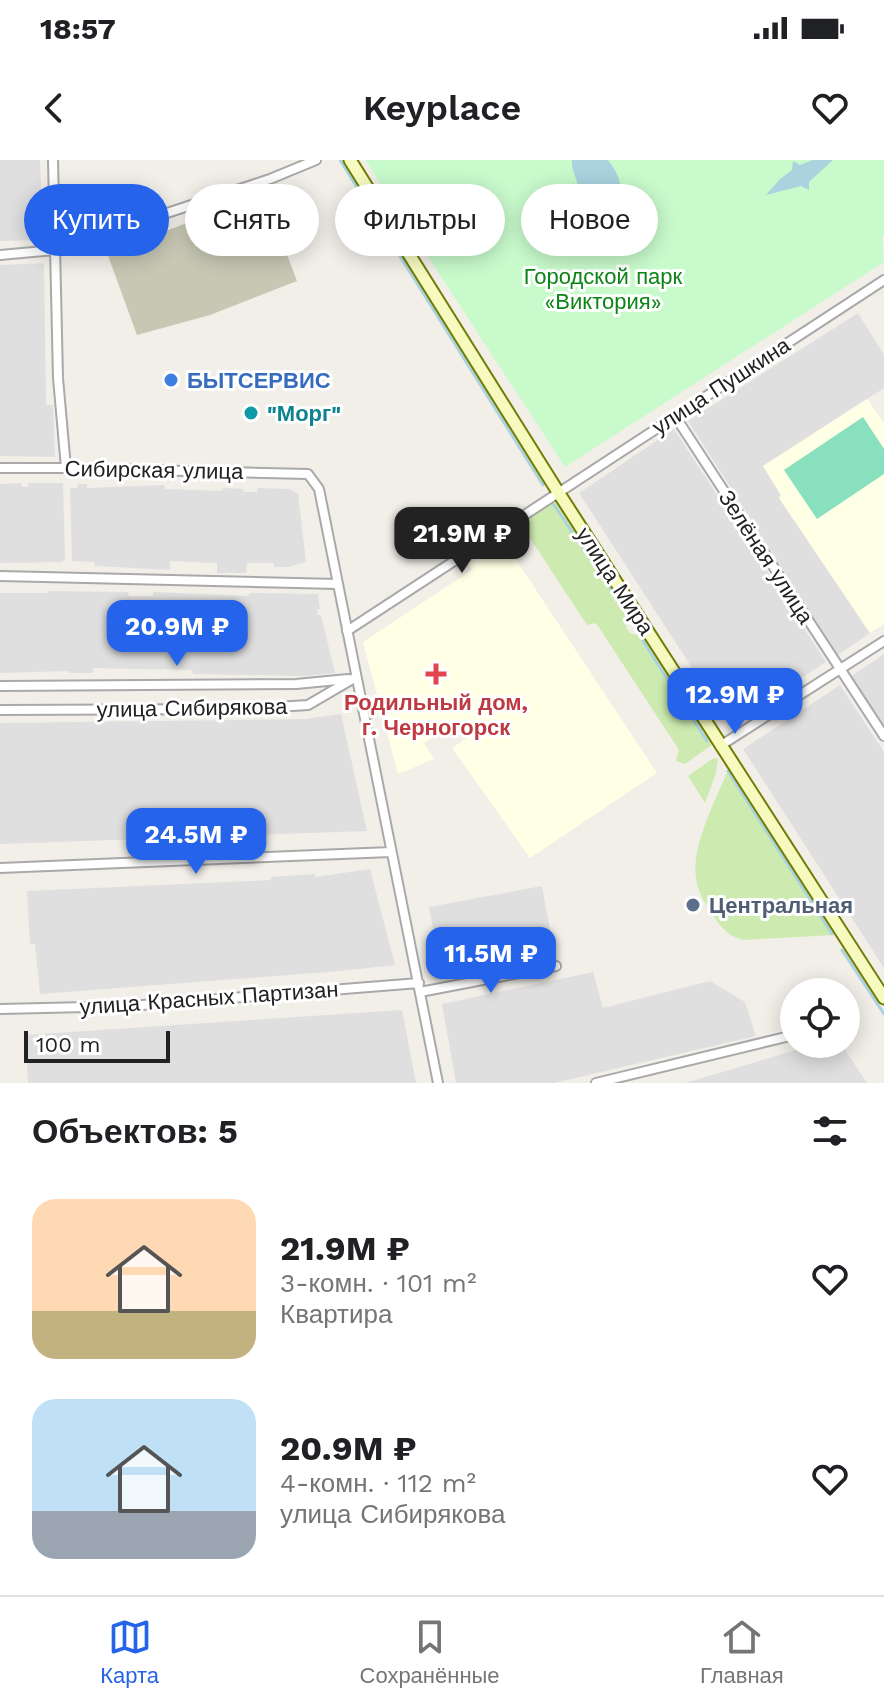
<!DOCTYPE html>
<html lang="ru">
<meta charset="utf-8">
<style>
:root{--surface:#fff;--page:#f6f6f6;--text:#202124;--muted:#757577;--line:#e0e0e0;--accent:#2563eb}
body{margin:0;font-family:"Work Sans",sans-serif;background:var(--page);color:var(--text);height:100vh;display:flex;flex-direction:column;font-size:30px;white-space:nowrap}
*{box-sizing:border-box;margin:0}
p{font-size:26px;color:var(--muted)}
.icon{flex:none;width:44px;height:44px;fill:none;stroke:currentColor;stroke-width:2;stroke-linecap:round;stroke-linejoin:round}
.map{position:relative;height:923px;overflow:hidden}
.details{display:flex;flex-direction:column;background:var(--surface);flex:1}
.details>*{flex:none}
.top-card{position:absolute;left:24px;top:24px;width:836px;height:72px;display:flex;gap:16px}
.controls{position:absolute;left:780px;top:818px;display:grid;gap:16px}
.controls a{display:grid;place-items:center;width:80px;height:80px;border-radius:50%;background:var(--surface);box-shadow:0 4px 20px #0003;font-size:40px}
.scale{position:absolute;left:24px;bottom:20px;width:146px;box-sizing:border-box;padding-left:8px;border:4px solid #222;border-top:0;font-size:22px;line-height:28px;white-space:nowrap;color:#222;-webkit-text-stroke:6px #fff;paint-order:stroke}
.price{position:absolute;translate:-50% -68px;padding:0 18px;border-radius:16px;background:var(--accent);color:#fff;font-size:26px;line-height:52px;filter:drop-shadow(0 2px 4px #0008)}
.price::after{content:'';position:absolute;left:50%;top:48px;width:24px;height:18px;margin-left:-12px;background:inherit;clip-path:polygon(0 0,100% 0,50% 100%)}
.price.active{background:#222;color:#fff}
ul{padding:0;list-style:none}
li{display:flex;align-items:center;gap:24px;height:200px;padding:0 32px}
li span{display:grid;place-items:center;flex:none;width:224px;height:160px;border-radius:24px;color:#555}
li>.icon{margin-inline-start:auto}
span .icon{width:96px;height:96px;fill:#fffc;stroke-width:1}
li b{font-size:34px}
h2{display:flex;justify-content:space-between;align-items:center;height:96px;padding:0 32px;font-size:34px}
.chip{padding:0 28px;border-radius:36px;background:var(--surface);box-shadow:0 4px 20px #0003;font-size:28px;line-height:72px}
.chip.active{background:var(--accent);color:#fff}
.status{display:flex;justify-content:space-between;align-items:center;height:56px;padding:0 40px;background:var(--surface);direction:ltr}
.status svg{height:22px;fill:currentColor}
header{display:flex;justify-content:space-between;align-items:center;height:104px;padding:0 32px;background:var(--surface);font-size:36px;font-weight:600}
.dock{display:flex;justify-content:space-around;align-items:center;height:112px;border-top:2px solid var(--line);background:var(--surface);font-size:22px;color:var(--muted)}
.dock a{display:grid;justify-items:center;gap:4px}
.dock .active{color:var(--accent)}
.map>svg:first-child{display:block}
.residential{fill:#e0dfdf}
.education{fill:#ffffe5}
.construction{fill:#c7c7b4}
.grass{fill:#cdebb0}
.park{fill:#c8facc}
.pitch{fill:#88e0be}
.water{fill:#aad3df}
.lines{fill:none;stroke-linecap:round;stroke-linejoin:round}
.stream{stroke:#aad3df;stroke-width:3}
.street-casing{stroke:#a9a9a9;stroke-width:12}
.secondary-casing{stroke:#707d05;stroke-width:15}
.street{stroke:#fff;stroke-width:8}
.secondary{stroke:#f7fabf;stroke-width:11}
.shop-dot{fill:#3f7fe0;stroke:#fff;stroke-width:3}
.culture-dot{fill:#0f9aa8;stroke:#fff;stroke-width:3}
.health-dot{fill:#e0444e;stroke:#fff;stroke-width:3}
.service-dot{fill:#5c6f8a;stroke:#fff;stroke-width:3}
.labels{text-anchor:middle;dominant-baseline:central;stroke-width:6;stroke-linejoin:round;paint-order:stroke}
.park-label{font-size:22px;fill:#0c8416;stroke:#fff}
.shop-label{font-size:22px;font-weight:bold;fill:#366cbe;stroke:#fff;text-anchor:start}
.street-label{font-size:22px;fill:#222;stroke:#fff}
.culture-label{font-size:22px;font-weight:bold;fill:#0d838f;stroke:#fff;text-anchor:start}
.health-label{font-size:22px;font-weight:bold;fill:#be3a42;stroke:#fff}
.service-label{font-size:22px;font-weight:bold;fill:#4e5e75;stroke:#fff;text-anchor:start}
</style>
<div class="status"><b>18:57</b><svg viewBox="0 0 49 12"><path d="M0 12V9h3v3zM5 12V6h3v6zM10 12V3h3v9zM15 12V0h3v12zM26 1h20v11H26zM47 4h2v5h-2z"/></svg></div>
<header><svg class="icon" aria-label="back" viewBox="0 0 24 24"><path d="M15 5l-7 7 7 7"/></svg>Keyplace<svg class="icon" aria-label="heart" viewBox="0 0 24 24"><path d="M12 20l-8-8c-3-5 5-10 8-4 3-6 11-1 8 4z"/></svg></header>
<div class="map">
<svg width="884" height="923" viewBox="0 0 884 923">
<rect width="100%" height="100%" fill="#f2efe9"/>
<path class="residential" d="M0,0H40L43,80L0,81Z
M44,103L46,245H53L55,297L0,296V105Z
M858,153L884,195V228L763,306L781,336L779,338L870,473L838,495L688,261Z
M674,269L826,502L729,565L579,333Z
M21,323L22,327H28V323H63L65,399L62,402L0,403V324Z
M78,324H87V328L164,325L165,329L222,331L223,328L243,329L244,332H257L258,328L290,329L298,334L306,402L288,407H274V403H247L246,413H217V403L170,401V410L95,406L94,402L72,401L70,328H77Z
M49,431L128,432L129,436H153V432L247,436L251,433L318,434L320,449H317L318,455H321L335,513L304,516L193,514L192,510L93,508V513H70L69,511L0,513V433H48Z
M884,494V570L850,517Z
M840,525L884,592V808L743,589Z
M341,554L367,671L0,684V563L306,559Z
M370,709L395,805L341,811L40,834L35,784H30L27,731L270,720L271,717L315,714V717Z
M542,726L552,781L439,803L429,747Z
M593,812L603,848L710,821L745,842L756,876L554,923H456L442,844Z
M402,850L416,923H28L25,875Z
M816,884H841L867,923H685Z"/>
<path class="education" d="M867,239L884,263V464L870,473L779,338L781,335L763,306Z
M503,380L657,613L530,698L452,588L467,578L457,562L424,583L434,599L398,614L363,482L472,410L468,403Z"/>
<path class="construction" d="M264,34L297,121L210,155L137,175L107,93Z"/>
<path class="grass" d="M555,341L630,455L626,468L630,473L643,477L712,585L685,604L676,601L679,590L596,463L587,465L524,369L528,359Z
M718,598L716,613L705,643L688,616L712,599Z
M728,610L834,775L743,780C727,775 720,767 711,752C707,745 701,738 699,730C685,696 715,642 728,610Z"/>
<path class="park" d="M365,0H884V75L882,76L884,102L565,307Z"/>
<path class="pitch" d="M863,257L884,289V314L817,359L784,310Z"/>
<path class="water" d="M572,0H608C625,20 629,53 604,68L590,64C579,51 581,41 578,26C576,16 571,10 572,0Z
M813,0H833L809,22V30L801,26L766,35L780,19L792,10L793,1L800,5Z"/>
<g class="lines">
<path class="stream" d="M340,0L543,325
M554,345L627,453
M643,481L707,581
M728,611L832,774
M842,790L884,854"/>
<defs>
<path id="street" d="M53,0L58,218L66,308
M0,95L55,90L270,19L316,0
M675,256L884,576
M0,308H66L308,314L319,329L438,923
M0,416L337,424
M347,471L884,120
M0,526L296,524L348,519
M0,550L248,549L308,545L356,517
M720,586L884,481
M0,708L391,692
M420,832L556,806
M0,849L130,846L419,823
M596,923L794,875"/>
<path id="secondary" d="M350,0L558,332L884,838"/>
</defs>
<use href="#street" class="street-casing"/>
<use href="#secondary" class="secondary-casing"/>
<use href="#street" class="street"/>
<use href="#secondary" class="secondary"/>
</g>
<circle class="shop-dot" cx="171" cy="220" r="8"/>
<circle class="culture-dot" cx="251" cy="253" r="8"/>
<path class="health-dot" d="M432 502h8v8h8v8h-8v8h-8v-8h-8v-8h8z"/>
<circle class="service-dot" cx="693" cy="745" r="8"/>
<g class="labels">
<g class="park-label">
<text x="603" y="116">Городской парк<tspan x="603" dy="25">«Виктория»</tspan></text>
</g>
<g class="shop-label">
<text x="187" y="220">БЫТСЕРВИС</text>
</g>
<g class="street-label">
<text transform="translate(721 226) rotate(-33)">улица Пушкина</text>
<text transform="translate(154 310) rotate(1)">Сибирская улица</text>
<text transform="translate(766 397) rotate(57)">Зелёная улица</text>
<text transform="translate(615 421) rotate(57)">улица Мира</text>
<text transform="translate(192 548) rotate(-1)">улица Сибирякова</text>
<text transform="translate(209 838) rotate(-4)">улица Красных Партизан</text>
</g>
<g class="culture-label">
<text x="267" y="253">"Морг"</text>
</g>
<g class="health-label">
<text x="436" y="542">Родильный дом,<tspan x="436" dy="25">г. Черногорск</tspan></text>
</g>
<g class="service-label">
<text x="709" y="745">Центральная</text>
</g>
</g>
</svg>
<div class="controls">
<a><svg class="icon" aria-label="locate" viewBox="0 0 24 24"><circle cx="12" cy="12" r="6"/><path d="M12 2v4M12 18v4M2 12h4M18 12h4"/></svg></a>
</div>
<div class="scale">100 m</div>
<b class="price active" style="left:462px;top:415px">21.9M ₽</b>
<b class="price" style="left:177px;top:508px">20.9M ₽</b>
<b class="price" style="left:735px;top:576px">12.9M ₽</b>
<b class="price" style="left:196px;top:716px">24.5M ₽</b>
<b class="price" style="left:491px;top:835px">11.5M ₽</b>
<div class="top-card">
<a class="chip active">Купить</a>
<a class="chip">Снять</a>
<a class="chip">Фильтры</a>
<a class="chip">Новое</a>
</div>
</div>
<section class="details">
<h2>Объектов: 5<svg class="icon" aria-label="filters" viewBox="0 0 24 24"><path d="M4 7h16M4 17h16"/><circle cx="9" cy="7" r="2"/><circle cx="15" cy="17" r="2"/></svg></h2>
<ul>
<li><span style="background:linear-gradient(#ffd9b3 70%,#c2b280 0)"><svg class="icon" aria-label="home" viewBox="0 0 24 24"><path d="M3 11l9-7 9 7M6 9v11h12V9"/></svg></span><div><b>21.9M ₽</b><p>3-комн. · 101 m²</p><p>Квартира</p></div><svg class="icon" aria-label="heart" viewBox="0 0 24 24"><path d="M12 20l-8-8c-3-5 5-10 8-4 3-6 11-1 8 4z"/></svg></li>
<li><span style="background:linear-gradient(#bfe0f5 70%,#9aa5b1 0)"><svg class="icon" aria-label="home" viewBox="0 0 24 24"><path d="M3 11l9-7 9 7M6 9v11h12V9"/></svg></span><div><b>20.9M ₽</b><p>4-комн. · 112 m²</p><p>улица Сибирякова</p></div><svg class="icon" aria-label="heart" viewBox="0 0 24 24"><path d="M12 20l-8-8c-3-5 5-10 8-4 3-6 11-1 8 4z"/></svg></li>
</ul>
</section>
<nav class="dock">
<a class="active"><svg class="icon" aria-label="map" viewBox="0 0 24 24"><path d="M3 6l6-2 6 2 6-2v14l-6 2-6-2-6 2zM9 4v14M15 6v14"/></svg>Карта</a>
<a><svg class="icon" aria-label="saved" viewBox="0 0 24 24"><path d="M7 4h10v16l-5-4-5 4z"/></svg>Сохранённые</a>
<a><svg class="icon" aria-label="home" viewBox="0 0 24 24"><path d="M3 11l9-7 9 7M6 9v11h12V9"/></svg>Главная</a>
</nav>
